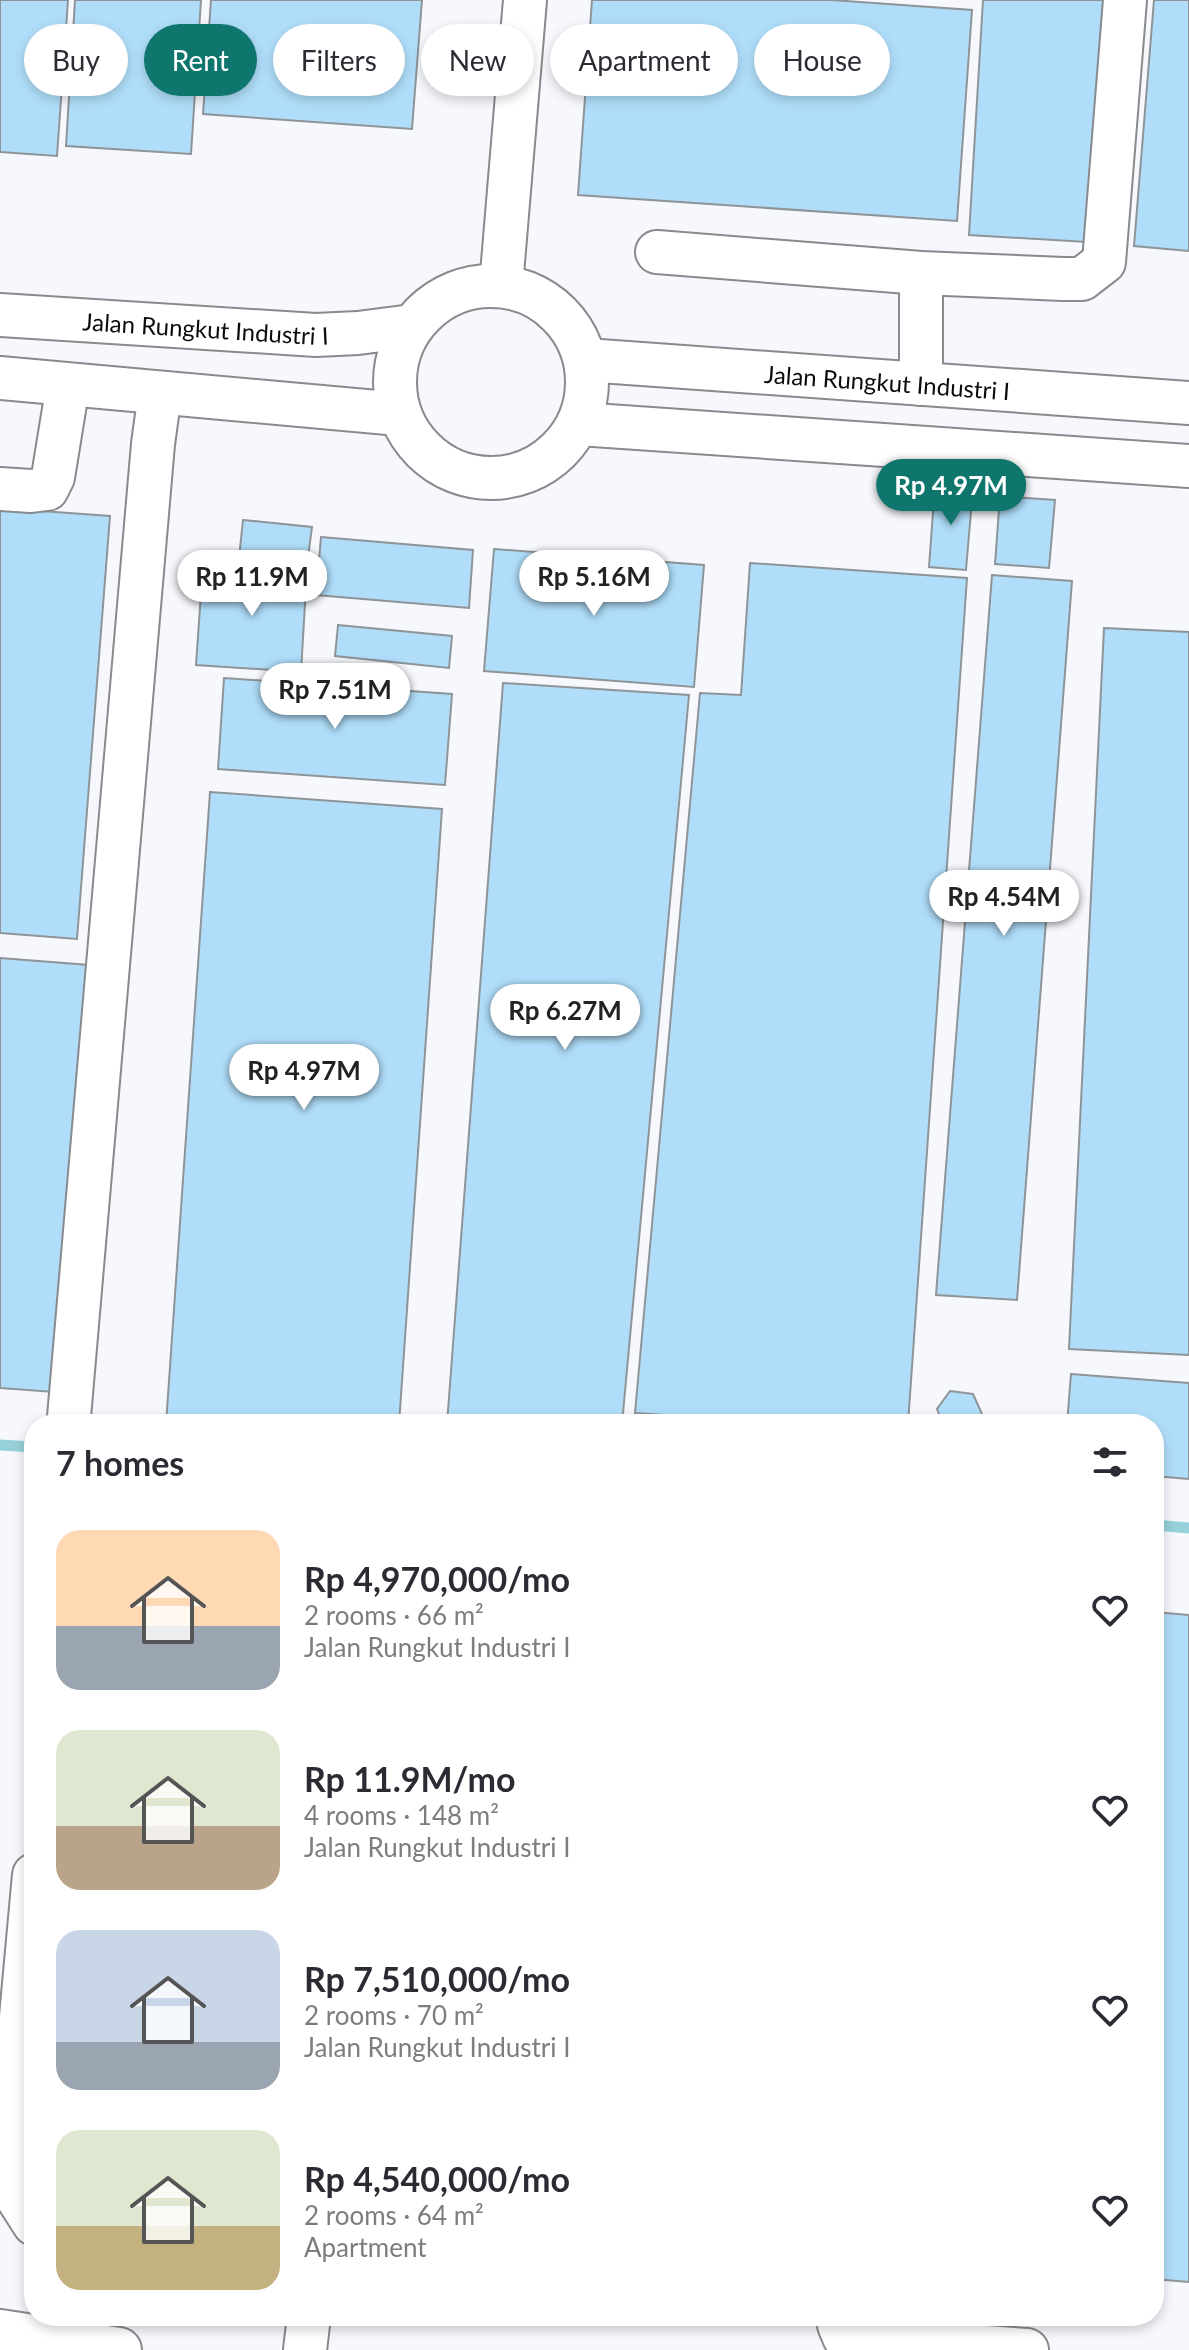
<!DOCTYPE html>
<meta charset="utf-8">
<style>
:root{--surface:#fff;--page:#f7f7f7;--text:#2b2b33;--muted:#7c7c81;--accent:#0f766e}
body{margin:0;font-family:Lato,sans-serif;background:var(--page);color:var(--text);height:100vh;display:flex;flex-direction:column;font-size:30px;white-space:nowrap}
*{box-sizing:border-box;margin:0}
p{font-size:26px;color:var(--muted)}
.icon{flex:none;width:44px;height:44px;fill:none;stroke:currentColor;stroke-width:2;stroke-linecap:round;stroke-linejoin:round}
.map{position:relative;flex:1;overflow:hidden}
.panel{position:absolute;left:24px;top:1414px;width:1140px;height:912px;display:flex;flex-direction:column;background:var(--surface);border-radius:32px;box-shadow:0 4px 12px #0003}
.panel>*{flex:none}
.top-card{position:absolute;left:24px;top:24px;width:1142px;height:72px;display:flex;gap:16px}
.price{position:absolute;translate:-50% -68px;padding:0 18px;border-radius:28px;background:#fff;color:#222;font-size:26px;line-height:52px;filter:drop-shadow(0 2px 4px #0008)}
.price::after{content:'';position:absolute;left:50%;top:48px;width:24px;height:18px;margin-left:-12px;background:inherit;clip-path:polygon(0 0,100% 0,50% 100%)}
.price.current{background:var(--accent);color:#fff}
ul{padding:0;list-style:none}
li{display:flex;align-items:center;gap:24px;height:200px;padding:0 32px}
li span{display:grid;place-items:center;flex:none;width:224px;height:160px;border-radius:24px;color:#555}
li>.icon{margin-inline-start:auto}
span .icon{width:96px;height:96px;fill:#fffc;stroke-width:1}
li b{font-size:34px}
h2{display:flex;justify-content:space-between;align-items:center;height:96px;padding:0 32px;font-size:34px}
.pill{padding:0 28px;border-radius:36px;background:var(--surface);box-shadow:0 4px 12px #0003;font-size:28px;line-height:72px}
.pill.current{background:var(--accent);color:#fff}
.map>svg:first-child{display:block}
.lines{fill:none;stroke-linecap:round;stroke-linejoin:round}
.stream{stroke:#96d1da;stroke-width:11}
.building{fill:#b0defa;stroke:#8f9497;stroke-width:2}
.minor-casing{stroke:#888a8e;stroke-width:46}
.major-casing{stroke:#888a8e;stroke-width:48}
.minor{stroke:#fff;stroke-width:42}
.major{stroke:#fff;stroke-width:44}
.labels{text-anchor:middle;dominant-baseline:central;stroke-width:6;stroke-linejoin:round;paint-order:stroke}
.street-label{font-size:24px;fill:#0c0c0e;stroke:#fff}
</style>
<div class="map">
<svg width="1189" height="2350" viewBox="0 0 1189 2350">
<rect width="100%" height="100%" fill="#f6f8fd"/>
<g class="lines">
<path class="stream" d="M0,1445L34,1447
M1154,1525L1189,1528"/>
</g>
<path class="building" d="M0,0H68L57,156L0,152Z
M75,0H201L191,154L66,146Z
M211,0H422L412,129L203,114Z
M592,0H832L972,10L957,221L578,195Z
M983,0H1117L1103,243L969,235Z
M1154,0H1189V251L1134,246Z
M935,485L973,488L966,570L929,567Z
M1000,496L1055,500L1049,568L995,564Z
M0,508L110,516L77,939L0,933Z
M243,520L312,527L307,565L239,558Z
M321,537L473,550L469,608L316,595Z
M494,549L704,565L694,687L484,671Z
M750,563L967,578L908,1424H690L691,1417L635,1413L700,693L741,695Z
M203,564L307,570L301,672L196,665Z
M992,575L1072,581L1017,1300L936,1295Z
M338,625L452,636L449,668L335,656Z
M1104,628L1189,632V1355L1069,1349Z
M224,678L452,694L445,785L218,769Z
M503,683L689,695L622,1424H447Z
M210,792L442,809L399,1424H166Z
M0,958L89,965L54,1392L0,1388Z
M1071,1374L1189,1383V1479L1154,1476V1424H1067Z
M950,1391L973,1394L982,1414L975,1424H943L937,1409Z
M1154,1612L1189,1615V2282L1154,2279Z"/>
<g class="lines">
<defs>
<g id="minor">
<path d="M657,252L921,273L1063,279H1082L1104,262L1125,0"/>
<path d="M921,273V384"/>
<circle cx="491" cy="382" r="96"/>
<path d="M501,286L525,0"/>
<path id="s1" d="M0,315L316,335L358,333L412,326"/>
<path id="s2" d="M586,360L1189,403"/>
<path d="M0,378L399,414"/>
<path d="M579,424L1189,466"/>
<path d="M0,489L31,491L47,489L53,477L68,385"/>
<path d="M69,1417L153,444L160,393"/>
<path d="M34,1875L6,2180L34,2224"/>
<path d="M840,2316L839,2325L844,2337L1027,2350"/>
<path d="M305,2350L309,2316"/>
</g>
<path id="major" d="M0,2332L119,2350"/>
</defs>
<use href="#minor" class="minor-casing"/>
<use href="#major" class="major-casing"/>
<use href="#minor" class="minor"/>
<use href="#major" class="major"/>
</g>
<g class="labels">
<g class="street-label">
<text stroke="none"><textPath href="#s1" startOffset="206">Jalan Rungkut Industri I</textPath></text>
<text stroke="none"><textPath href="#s2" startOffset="302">Jalan Rungkut Industri I</textPath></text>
</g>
</g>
</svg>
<b class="price current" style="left:951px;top:527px">Rp 4.97M</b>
<b class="price" style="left:252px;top:618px">Rp 11.9M</b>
<b class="price" style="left:594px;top:618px">Rp 5.16M</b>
<b class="price" style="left:335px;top:731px">Rp 7.51M</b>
<b class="price" style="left:1004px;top:938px">Rp 4.54M</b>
<b class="price" style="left:565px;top:1052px">Rp 6.27M</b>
<b class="price" style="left:304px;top:1112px">Rp 4.97M</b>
<div class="top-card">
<a class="pill">Buy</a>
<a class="pill current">Rent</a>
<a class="pill">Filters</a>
<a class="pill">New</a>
<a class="pill">Apartment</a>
<a class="pill">House</a>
</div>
<section class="panel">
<h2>7 homes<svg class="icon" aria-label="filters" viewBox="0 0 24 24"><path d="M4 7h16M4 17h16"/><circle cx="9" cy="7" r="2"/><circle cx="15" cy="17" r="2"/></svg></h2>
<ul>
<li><span style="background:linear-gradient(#ffd9b3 60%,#9aa5b1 0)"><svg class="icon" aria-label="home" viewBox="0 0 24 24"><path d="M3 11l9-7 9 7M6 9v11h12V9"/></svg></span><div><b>Rp 4,970,000/mo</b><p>2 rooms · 66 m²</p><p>Jalan Rungkut Industri I</p></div><svg class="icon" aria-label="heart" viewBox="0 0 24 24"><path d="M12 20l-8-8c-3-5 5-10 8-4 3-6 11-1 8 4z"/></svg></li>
<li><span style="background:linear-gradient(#dfe7d0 60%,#b9a48a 0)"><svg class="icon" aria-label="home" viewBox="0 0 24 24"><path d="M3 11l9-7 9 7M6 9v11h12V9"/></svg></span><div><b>Rp 11.9M/mo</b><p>4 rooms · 148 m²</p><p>Jalan Rungkut Industri I</p></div><svg class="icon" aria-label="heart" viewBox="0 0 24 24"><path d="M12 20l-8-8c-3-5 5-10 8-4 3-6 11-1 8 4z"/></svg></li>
<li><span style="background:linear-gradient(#c9d6e8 70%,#9aa5b1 0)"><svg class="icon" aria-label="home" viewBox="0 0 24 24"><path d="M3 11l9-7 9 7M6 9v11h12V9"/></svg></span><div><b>Rp 7,510,000/mo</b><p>2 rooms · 70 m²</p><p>Jalan Rungkut Industri I</p></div><svg class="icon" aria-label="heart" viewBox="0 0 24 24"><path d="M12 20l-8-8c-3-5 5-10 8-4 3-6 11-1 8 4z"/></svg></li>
<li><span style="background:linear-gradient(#dfe7d0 60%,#c2b280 0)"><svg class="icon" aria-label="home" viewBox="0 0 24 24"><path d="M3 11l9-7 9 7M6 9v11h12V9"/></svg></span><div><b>Rp 4,540,000/mo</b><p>2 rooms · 64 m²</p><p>Apartment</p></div><svg class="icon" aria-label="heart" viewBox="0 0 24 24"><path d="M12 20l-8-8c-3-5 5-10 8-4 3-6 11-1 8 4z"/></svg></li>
</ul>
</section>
</div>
